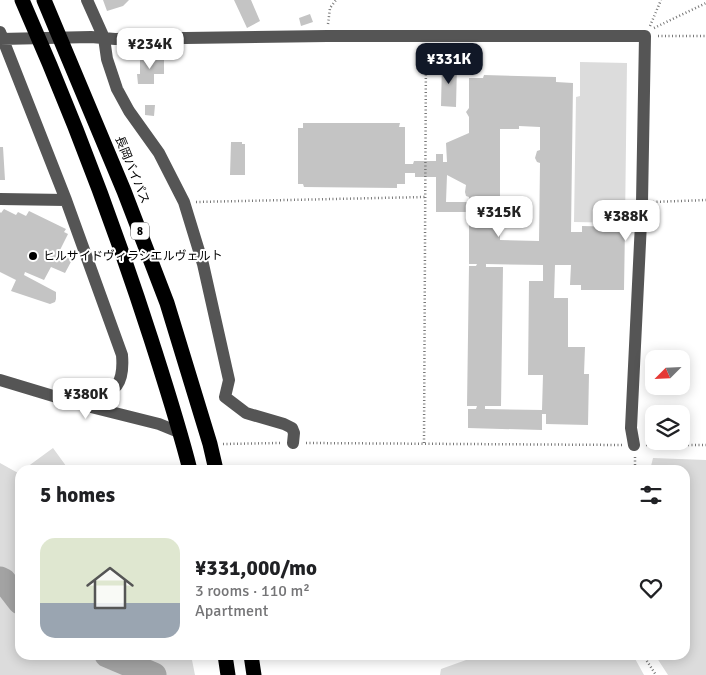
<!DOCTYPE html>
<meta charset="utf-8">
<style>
:root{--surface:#fff;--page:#f6f6f6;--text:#202124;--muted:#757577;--line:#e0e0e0;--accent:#111827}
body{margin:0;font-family:Signika,"Noto Sans JP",sans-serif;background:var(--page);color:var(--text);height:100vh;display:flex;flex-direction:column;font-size:19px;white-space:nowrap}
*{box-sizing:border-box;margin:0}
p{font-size:16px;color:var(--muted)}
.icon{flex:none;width:28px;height:28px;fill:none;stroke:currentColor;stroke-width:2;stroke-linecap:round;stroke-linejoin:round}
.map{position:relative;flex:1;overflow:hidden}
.drawer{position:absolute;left:15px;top:465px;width:675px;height:195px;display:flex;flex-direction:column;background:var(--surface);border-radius:15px;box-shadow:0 2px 12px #0003}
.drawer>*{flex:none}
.needle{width:32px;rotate:246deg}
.controls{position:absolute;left:645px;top:350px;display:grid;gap:10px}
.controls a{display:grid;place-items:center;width:45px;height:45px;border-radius:10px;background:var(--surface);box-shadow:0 2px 12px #0003;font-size:25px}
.price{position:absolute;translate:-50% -42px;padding:0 11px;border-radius:10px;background:#fff;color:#222;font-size:16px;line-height:32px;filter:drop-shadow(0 1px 2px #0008)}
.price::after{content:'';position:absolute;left:50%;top:30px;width:15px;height:11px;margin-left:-8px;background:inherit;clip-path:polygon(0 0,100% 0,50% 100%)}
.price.on{background:var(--accent);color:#fff}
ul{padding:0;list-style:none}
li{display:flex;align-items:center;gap:15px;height:125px;padding:0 25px}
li+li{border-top:1px solid var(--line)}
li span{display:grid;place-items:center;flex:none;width:140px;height:100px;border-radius:15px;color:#555}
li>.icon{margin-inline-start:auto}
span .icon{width:60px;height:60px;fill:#fffc;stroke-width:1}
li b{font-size:21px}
h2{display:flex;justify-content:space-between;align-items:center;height:60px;padding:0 25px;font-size:21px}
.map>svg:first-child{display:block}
.green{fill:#dcdcdc}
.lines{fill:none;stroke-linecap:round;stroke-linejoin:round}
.river{stroke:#a3a3a3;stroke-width:25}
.building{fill:#c4c4c4;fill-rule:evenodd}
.path{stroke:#777;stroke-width:2.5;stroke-dasharray:1 2.5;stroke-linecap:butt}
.minor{stroke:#555;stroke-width:12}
.highway{stroke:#000;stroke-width:15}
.poi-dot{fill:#000;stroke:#fff;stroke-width:2}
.labels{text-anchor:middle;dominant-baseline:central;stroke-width:4;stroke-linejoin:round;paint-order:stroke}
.shield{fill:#fff;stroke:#4c4c4c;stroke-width:1}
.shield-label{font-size:11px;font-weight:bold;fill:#000}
.street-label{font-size:12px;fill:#000;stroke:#fff}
.poi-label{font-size:12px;fill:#000;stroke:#fff;text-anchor:start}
</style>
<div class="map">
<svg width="706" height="675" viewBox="0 0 706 675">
<rect width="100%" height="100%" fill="#fff"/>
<path class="green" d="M580,62L627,63L625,223L574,222L576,97L580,96Z
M53,448L69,470H23Z
M653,458L706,460V675H668L655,655H685V470H650Z
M0,463L18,473L20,472V655H191L195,675H0Z
M480,655H633L644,675H440L441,669Z"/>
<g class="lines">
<path class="river" d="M0,579L4,581L20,602
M107,655L154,675"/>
</g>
<path class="building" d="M103,0H129L123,6L107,11Z
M234,0H251L260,21L247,28Z
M310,14L313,22L301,26L299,18Z
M140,58H164V74H154V84H138L137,74H140Z
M442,63L457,64L456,107L441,106Z
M484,75L556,77V82L573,83L571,232H582V226L625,227L624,290H581V285H570L571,265H555L554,298H568V347H585L584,374H589L588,425L546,424V414H542V430L468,428V409H476L477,406H467L469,266H476L477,264H469V212H436V177H415V173H405V184H397V188L304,187L303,184H298V128H303V123H400L399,127H405V164H413L414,161H436V154H443V162H447L446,143L469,133V117L466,112L469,108V78H483ZM519,126L540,127V150L537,151L535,158L537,162L540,163L539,241L500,240V129H519ZM447,175L466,185L465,192L466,196L469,197V202H446ZM486,264L543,265V281H529L528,375H543L542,410L485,409V406H501L503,267H486Z
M145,105H155L154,116L145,115Z
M231,142H242V144H245V175H230Z
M0,147H3L5,180H0Z
M4,209L16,215L18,212L26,216L29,211L66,229L64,232L68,234L59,252L72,260L65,273L51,267L44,280L25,272L24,275L56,292V299L55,302L50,304L11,291L16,280L0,272V212L1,213Z"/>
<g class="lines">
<path class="path" d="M328,24L330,8L336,0
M650,26L661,0
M654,28L706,3
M658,36H706
M196,202L425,197
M653,202L706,200
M306,443L623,445
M424,443L426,47
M223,444L280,443
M646,445H706
M635,457V470
M643,655L656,675"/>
<path class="minor" d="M87,0L104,38L107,59L117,89L129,111L159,153L184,202L203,264L229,380L225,397L246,413L284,424L292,428L294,433L293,443
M0,32L66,200L122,355C125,391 111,391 83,405
M0,39L91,37L115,39L327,36H645L642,202L631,428L634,445
M0,199L66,200
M0,380L83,405L159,424L181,433"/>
<path class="highway" d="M22,0C71,111 114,224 151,339C165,383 179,426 190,470
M44,0L124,191L167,303L210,444L216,470
M225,655L228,675
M251,655L254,675"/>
</g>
<circle class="poi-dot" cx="33" cy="256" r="5"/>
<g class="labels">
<rect class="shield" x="131" y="222.5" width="18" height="17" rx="4"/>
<g class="shield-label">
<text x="140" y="231">8</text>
</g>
<g class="street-label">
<text transform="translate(132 170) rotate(68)">長岡バイパス</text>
</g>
<g class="poi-label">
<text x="43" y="256">ヒルサイドヴィラシエルヴェルト</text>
</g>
</g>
</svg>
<div class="controls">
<a><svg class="needle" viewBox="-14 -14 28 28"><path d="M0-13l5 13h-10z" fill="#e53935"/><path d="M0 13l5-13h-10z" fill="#757577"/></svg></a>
<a><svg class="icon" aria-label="layers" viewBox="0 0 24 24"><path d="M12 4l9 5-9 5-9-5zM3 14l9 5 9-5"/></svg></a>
</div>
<b class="price" style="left:150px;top:70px">¥234K</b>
<b class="price on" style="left:449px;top:85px">¥331K</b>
<b class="price" style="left:499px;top:238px">¥315K</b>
<b class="price" style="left:626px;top:242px">¥388K</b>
<b class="price" style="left:86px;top:420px">¥380K</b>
<section class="drawer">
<h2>5 homes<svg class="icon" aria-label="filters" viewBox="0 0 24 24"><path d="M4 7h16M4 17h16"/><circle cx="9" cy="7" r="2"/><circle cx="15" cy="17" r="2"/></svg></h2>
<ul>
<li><span style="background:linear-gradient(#dfe7d0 65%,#9aa5b1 0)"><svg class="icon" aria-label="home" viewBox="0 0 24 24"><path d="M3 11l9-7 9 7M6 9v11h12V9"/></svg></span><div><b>¥331,000/mo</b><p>3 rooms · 110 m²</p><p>Apartment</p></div><svg class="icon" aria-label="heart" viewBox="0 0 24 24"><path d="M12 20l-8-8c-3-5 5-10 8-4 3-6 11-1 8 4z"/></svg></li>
</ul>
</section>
</div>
